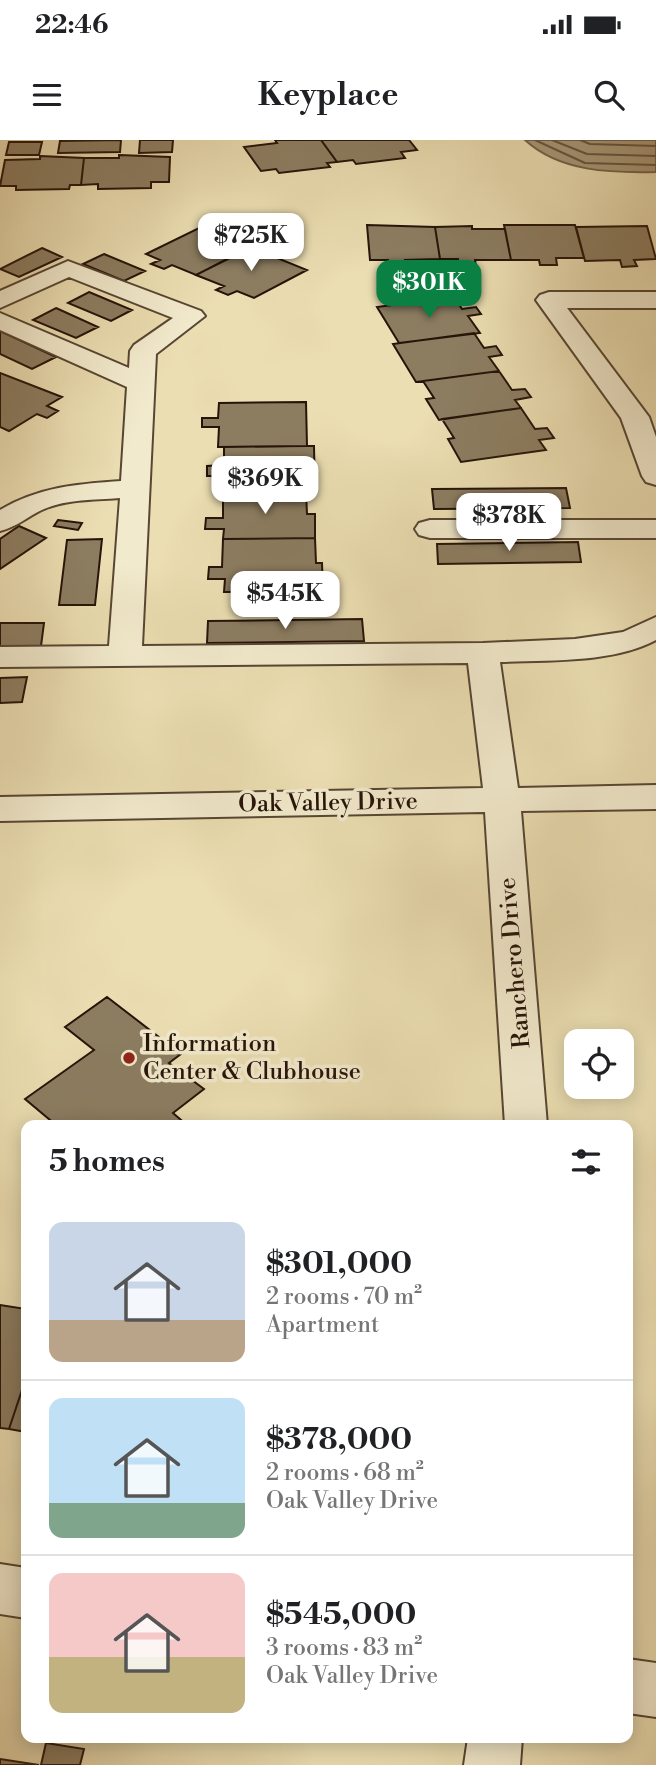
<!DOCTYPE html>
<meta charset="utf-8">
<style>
:root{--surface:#fff;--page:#f6f6f6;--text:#202124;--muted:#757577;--line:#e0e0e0;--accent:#0b8043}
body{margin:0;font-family:"Libre Bodoni",serif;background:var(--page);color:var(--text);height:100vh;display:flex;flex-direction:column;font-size:26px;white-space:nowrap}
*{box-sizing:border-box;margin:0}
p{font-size:23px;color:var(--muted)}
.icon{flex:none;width:38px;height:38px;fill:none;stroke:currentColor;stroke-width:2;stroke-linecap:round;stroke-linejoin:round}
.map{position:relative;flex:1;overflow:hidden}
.panel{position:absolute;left:21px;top:980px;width:612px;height:623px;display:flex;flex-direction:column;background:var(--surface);border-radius:14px;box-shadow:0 4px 18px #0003}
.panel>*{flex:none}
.buttons{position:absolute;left:564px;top:889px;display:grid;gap:14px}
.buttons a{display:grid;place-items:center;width:70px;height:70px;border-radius:14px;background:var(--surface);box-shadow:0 4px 18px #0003;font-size:35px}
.price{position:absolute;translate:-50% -60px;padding:0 16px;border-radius:14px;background:#fff;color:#222;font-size:23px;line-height:46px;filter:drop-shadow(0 2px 4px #0008)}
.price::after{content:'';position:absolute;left:50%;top:42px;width:21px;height:16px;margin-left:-10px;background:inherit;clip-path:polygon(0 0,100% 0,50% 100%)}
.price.selected{background:var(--accent);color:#fff}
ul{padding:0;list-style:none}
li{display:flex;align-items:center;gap:21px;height:175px;padding:0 28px}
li+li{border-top:2px solid var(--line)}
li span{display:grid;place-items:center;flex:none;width:196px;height:140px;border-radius:14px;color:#555}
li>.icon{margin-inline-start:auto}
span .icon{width:84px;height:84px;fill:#fffc;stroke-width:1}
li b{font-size:30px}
h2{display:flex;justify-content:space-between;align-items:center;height:84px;padding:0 28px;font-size:30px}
.status{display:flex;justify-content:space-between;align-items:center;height:49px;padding:0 35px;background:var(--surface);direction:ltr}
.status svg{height:19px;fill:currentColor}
header{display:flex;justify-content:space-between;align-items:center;height:91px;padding:0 28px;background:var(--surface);font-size:32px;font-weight:800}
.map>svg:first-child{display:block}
.water{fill:#a89979;stroke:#74634c;stroke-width:2}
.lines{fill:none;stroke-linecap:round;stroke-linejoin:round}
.shore{stroke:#675641;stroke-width:2}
.building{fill:#8c7d61;stroke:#261309;stroke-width:2}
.minor-casing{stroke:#574633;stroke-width:4}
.minor{fill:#f2eacd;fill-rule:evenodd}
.poi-dot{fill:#8f2418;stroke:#f2eacd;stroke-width:2.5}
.labels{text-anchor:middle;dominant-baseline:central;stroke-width:7;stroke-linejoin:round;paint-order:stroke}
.street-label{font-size:24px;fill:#261309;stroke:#f2eacd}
.poi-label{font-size:24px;fill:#261309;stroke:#f2eacd;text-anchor:start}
</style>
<div class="status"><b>22:46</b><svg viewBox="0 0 49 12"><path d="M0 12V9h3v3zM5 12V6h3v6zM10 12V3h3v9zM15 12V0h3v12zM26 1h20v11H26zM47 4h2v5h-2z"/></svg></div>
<header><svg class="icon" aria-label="menu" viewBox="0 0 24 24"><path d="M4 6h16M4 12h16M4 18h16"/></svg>Keyplace<svg class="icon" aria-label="search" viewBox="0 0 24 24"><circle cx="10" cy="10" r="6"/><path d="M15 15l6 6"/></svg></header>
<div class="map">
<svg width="656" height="1625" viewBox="0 0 656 1625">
<rect width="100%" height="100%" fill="#ebdeb2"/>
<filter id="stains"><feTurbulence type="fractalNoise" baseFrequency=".00286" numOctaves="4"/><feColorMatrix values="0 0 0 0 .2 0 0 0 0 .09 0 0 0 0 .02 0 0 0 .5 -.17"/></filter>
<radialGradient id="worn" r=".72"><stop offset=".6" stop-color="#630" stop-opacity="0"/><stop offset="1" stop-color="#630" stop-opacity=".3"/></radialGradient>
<path class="water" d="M525,0H656V32C611,33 560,32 525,0Z"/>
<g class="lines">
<path class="shore" d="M535,0L585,23L656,25
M552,0L587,14L656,16
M580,0L590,4L656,6"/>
</g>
<path class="building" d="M121,0L120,12L58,13L60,1Z
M140,0H173L172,12L139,13Z
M275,0H321L337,22L327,23L330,27L279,33L276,29L261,31L244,7L277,3Z
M321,0H409L417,10L401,12L405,18L356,24L353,20L337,22Z
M9,2H42L39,15H6Z
M119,15L170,17L169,42H151V48L98,49V44L81,45L84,18H119Z
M40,16L84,18L81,45H70L69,49L16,50V46H0L5,20L40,19Z
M367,85L435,87L440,119L405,120L406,125H388V120H370Z
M504,85H575L584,118H556L557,125H540L539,120H511Z
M472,86V89H505L511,120H475L476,126H459L458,119H440L435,87Z
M647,86L656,119L634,120L637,126L622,127L620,120L585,121L576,87Z
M199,88L225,98L220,101L244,111L196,135L172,125L164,129L151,124L160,120L146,114Z
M250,107L307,130L254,158L237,151L228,155L216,150L224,146L196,135Z
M42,108L62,117L19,137L0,129Z
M104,114L145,131L124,141L83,124Z
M89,152L132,170L111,181L68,163Z
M454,157L462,169L476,167L481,174L468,176L480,193L399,203L377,167Z
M56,168L98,187L76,198L33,180Z
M0,191L56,217L32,229L0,214Z
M474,193L484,208L496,206L502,215L489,217L499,231L416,242L393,204Z
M499,231L512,250L525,249L531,257L515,260L521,268L439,280L426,259L434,258L423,241Z
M0,233L62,257L47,266L58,271L47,278L37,274L9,291L0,287Z
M306,262L307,306L218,307L219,287H202V278H218L219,263Z
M521,268L535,289L547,288L554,298L539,300L546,310L461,322L448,299L454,298L442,279Z
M307,306H314L315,352L223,353L224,336H207V326L224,325V307Z
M566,348L570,368L434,369L432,349Z
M306,352L307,374H315V398L223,399L224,389H205L206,378H223V353Z
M58,380L82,383L78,390L54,386Z
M19,386L46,398L0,429V399Z
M315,398L316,423H322L323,451L224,452L225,439H208L209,427H222L223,399Z
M102,399L95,465H59L67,400Z
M578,402L581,422L438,424L437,404Z
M362,479L364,501L207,503L208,481Z
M0,483H44L41,506L0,507Z
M27,537L22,562L0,563V538Z
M107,857L181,914L169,923L204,949L173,973L181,980L174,985H56L25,959L94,910L65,887Z
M0,1165L26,1169V1238L9,1289L0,1288Z
M26,1238V1292L9,1289Z
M46,1603L84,1609L80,1625H41Z
M0,1619L39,1625H0Z"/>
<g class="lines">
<defs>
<path id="minor" d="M68,121L201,171L205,176L156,214L142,506L483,503L575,499L623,492L656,477V500C614,523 548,520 500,522L518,648L656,645V669L521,671L547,985H505L485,672L0,681V657L483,648L468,523L0,527V507L109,506L120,358C95,360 67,359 44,369C28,376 17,387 0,391V370C39,347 77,344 121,341L127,247L0,190V173L129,228L130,211L134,205L173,178L69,137L0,168V151Z
M549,152H656V168H567L649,277L656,297V345L646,342L642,336L621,278L536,160L540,155Z
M430,380H656V398H430L419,395L415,389L419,383Z
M0,1424L26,1428V1478L0,1474Z
M628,1519L656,1523V1577L628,1573Z
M468,1598H522L520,1625H464Z"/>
</defs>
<use href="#minor" class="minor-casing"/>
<use href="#minor" class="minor"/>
</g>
<circle class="poi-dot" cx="129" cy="918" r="7"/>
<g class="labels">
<g class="street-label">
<text transform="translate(328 663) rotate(-1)">Oak Valley Drive</text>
<text transform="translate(515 823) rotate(-95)">Ranchero Drive</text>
</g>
<g class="poi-label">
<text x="143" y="904">Information<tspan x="143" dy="28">Center &amp; Clubhouse</tspan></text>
</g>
</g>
<rect width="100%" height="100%" filter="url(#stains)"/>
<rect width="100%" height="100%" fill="url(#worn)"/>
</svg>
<div class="buttons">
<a><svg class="icon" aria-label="locate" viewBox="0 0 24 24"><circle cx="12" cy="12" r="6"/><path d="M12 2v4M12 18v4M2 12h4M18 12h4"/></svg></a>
</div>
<b class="price" style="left:251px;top:133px">$725K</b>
<b class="price selected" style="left:429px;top:180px">$301K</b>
<b class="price" style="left:265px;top:376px">$369K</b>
<b class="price" style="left:509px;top:413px">$378K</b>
<b class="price" style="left:285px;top:491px">$545K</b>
<section class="panel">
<h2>5 homes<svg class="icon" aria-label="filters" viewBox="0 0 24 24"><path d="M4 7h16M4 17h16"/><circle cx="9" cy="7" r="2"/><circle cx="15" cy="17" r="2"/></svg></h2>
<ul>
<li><span style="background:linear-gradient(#c9d6e8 70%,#b9a48a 0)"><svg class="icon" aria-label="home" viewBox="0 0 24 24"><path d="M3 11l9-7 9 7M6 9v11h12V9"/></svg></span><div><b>$301,000</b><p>2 rooms · 70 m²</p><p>Apartment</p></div></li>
<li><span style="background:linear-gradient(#bfe0f5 75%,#7fa58c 0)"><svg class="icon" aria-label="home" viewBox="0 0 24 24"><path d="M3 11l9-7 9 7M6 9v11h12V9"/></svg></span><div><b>$378,000</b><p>2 rooms · 68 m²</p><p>Oak Valley Drive</p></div></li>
<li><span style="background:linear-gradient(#f6c9c9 60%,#c2b280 0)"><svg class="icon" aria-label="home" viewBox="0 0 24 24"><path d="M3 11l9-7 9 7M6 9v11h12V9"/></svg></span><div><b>$545,000</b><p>3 rooms · 83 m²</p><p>Oak Valley Drive</p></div></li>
</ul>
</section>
</div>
